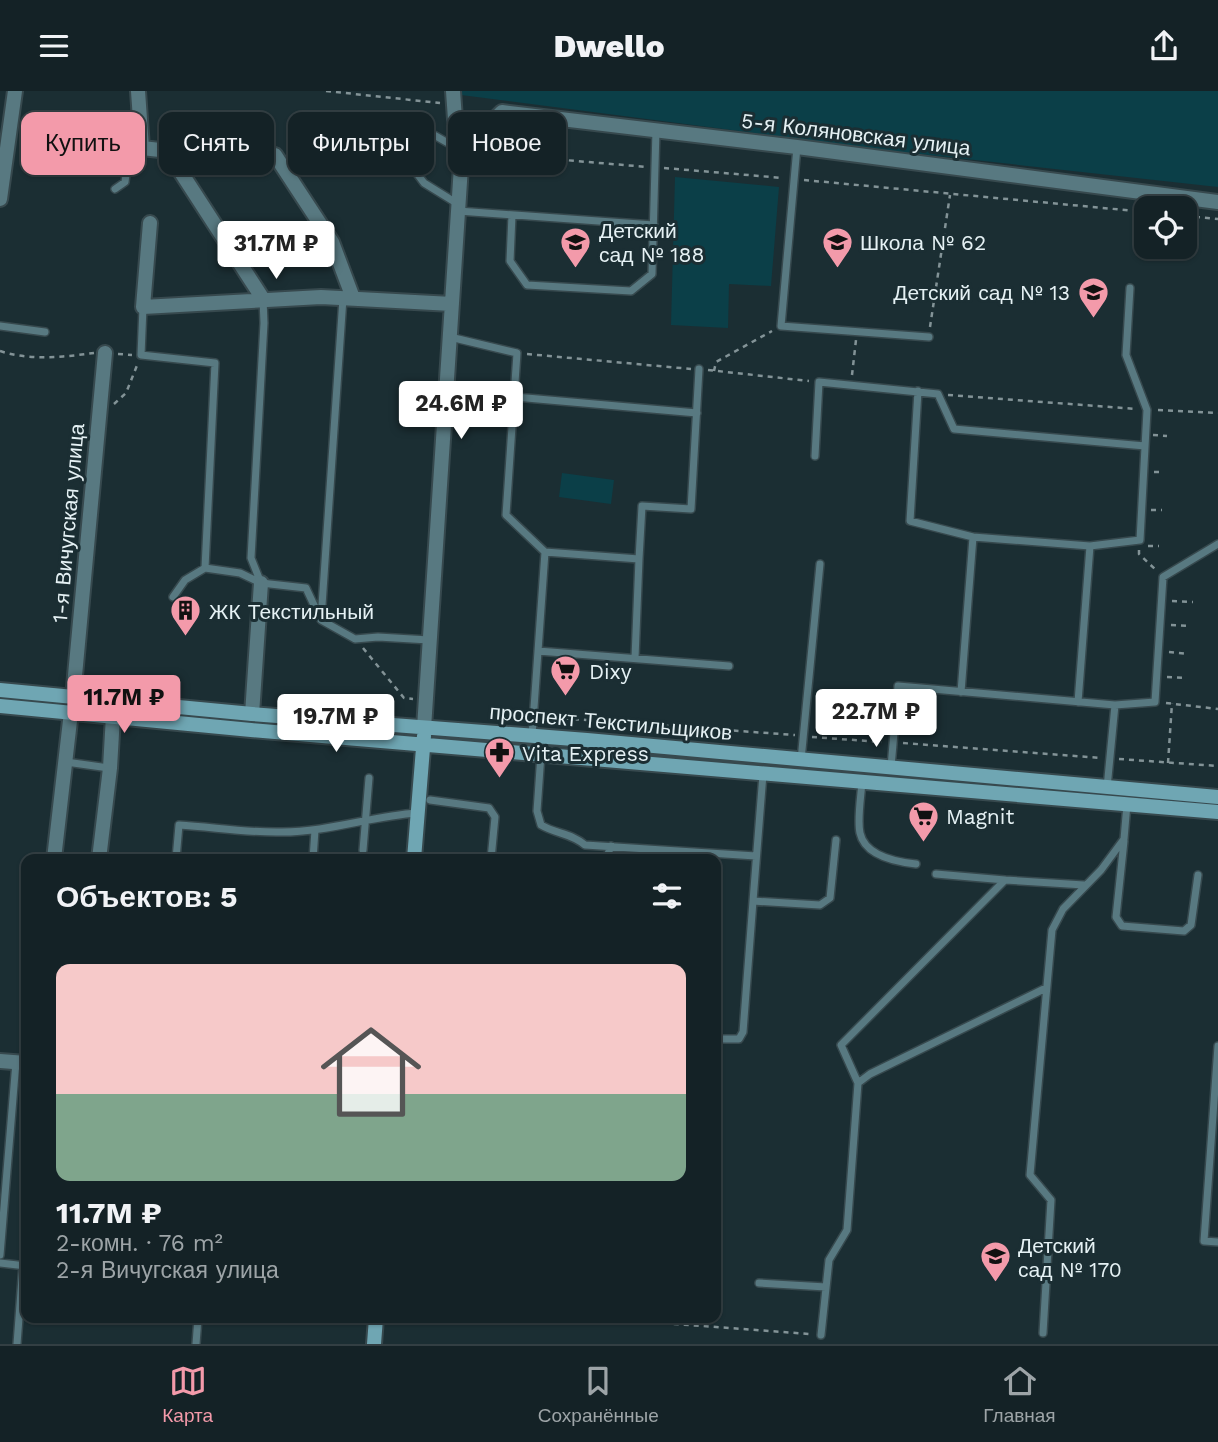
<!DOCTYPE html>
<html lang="ru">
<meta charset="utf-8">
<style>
:root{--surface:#142226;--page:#1d2a2e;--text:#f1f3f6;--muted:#9da4a7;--line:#333f43;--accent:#f39aaa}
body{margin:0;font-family:"Work Sans",sans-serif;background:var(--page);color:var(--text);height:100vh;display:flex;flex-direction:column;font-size:26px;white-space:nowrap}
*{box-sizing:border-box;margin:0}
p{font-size:23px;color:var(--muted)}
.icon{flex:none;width:38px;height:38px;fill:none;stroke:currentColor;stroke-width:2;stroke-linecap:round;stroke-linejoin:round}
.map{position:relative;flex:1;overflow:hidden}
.details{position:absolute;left:21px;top:763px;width:700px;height:469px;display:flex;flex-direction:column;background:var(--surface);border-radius:14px;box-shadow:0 2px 5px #0004,0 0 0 2px var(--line)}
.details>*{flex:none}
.hud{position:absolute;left:21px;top:21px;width:700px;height:63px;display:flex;gap:14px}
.fabs{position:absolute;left:1134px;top:105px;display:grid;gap:14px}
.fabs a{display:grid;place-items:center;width:63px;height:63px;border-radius:14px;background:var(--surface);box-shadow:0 2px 5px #0004,0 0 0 2px var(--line);font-size:35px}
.price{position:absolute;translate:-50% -60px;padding:0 16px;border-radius:7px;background:#fff;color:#222;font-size:23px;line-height:46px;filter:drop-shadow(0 2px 4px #0008)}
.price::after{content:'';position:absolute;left:50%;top:42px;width:21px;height:16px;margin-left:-10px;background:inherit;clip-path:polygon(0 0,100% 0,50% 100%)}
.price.on{background:var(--accent);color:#111}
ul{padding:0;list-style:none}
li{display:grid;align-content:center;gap:14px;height:371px;padding:0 35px}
li span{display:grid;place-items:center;height:217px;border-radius:14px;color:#555}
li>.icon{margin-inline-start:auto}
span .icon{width:126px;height:126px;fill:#fffc;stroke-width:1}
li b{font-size:30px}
h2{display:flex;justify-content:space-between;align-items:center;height:84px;padding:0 35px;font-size:30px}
.pill{padding:0 24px;border-radius:14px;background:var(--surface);box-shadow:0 2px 5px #0004,0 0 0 2px var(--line);font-size:24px;line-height:63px}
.pill.on{background:var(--accent);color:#111}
header{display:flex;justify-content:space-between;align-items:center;height:91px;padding:0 35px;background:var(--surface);font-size:32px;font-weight:800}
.tab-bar{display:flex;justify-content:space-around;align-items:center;height:98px;border-top:2px solid var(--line);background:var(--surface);font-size:19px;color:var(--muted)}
.tab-bar a{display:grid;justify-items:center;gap:4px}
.tab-bar .on{color:var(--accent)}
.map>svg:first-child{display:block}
.green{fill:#0b3f48}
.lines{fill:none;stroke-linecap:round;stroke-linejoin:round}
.lane-casing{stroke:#37494e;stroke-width:10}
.street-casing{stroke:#37494e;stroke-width:18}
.secondary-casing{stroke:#37494e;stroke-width:18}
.path{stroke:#839397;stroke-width:2.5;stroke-dasharray:5 5;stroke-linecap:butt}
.lane{stroke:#587981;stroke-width:7}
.street{stroke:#587981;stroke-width:14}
.secondary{stroke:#6fa6b3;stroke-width:14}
.labels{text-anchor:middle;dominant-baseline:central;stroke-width:6;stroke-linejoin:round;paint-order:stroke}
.street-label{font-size:21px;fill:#e5f1f4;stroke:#1b2e33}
.poi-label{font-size:21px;fill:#e5f1f4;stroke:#1b2e33;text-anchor:start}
</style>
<header><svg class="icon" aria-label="menu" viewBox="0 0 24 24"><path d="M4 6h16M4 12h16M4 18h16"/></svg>Dwello<svg class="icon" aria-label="share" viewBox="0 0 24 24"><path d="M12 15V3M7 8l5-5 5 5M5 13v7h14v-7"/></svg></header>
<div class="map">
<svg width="1218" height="1253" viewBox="0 0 1218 1253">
<rect width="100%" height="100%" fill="#1b2e33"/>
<path class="green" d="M462,0H1218V96L902,61L461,4Z
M675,86L779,96L771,195L729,193L728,237L671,234Z
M562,382L614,389L611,413L559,406Z"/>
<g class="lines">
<defs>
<path id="lane" d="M797,56L781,235L929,246
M115,98L125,91L129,61L142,57
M458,113L424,92L412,76L415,55L434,44L462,60
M458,120L654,134
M512,124L510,170L527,194L631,200L652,183L656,39
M343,207L321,529L355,548L378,546L429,549
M143,216L141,264L215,272L205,477
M0,235L45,241
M450,246L517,262L506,424L545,461L532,645
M918,300L910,430L973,446L961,601
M515,306L697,322
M815,365L819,291L938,303L954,338L1145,355
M973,446L1090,455
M545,461L639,468L635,567
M639,468L642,415L691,418L699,278
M261,492L251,467L264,232L263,208
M173,506L185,489L205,477L240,482L261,492L306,497L320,527
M538,560L729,575
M1078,611L1090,455L1140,449L1147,319L1126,264L1130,197
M1115,614L1155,611L1163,486L1218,453
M541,663L537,720L541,734C556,743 571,742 585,754L756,765
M801,669L820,473
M66,671L109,677
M891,676L898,595L1115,614L1107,697
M763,683L753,810L820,814L830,807L836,749
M862,691C861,705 857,729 860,742C865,765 897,771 916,773
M430,709L489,717L495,726L491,768
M1124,750L1116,826L1122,835L1184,840L1191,834L1198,784
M363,759L369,687
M176,768L179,734C213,736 248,742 282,741C328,741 372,725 417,722
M313,768L315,739
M606,768L611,755
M936,783L1005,789
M716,948H739L743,941L753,810
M1218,955L1204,1150L1218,1151
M858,992L841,954L1005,789L1084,794
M0,1164L16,971
M0,1172L26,1175
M759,1192L826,1196
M1043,1242L1051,1109L1030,1084L1052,839L1063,818L1101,779L1124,748L1127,713
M821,1244L829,1169L847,1139L858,992L870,983L1046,897
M17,1253L23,1174
M196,1253L198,1227"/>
<path id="street" d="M138,0L142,57L160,59L173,69L263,208
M462,60L502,21L797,56L1218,111
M275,64L332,151L353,207
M0,108L15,0
M150,132L143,216L321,206L452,213
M73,606L105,262
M252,623L261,492
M424,637L462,60L455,28L453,0
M54,768L71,621
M99,768L110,677L113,625
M0,970L26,972"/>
<path id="secondary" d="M0,599L252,623L587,649L1218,706
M0,615L251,639L1218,721
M414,768L424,645
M374,1253L376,1227"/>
</defs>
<use href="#lane" class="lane-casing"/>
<use href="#street" class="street-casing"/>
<use href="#secondary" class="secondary-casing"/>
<path class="path" d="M326,0L440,12
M474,72L482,62L647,76
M664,77L783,87
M804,89L1146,121
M1185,125L1218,128
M930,236L950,104
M0,260C30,270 63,266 94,262
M118,263L132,264
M527,263L691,278
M708,279L809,290
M714,280L716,271L772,240
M852,284L856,249
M948,304L1137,318
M114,313L126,302L138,272
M1158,319L1218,322
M1153,344L1167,345
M1154,381H1164
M1151,419H1162
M1148,455H1159
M1139,459V463L1157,480
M1172,510L1193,511
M1171,534L1191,535
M363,557L404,607L413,608
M1169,561L1188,563
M1167,586L1187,587
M1166,612L1218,618
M544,626L795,644
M812,646L882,651
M903,652L1102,667
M1119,668L1218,675
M1168,672L1172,612
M594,1227L810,1243"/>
<use href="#lane" class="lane"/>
<use href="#street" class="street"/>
<use href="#secondary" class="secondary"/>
</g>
<defs>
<symbol id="school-pin" viewBox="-11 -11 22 30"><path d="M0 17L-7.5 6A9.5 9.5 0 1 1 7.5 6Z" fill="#f39aaa" stroke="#1b2e33"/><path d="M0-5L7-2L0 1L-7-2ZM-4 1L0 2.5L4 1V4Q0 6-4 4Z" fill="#111"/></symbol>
<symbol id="building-pin" viewBox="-11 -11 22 30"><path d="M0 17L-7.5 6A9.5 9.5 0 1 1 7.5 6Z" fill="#f39aaa" stroke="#1b2e33"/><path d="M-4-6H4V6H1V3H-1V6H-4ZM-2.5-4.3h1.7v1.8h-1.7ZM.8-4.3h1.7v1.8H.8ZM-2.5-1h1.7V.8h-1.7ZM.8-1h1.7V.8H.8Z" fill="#111"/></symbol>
<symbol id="supermarket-pin" viewBox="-11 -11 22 30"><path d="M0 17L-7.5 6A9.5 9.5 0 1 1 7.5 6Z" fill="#f39aaa" stroke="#1b2e33"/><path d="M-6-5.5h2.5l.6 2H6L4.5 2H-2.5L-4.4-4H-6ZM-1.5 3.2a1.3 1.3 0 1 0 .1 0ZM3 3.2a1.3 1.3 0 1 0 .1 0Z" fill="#111"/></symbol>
<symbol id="pharmacy-pin" viewBox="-11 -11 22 30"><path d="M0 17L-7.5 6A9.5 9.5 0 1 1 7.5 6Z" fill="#f39aaa" stroke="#1b2e33"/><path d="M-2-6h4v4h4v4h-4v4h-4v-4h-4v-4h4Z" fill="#111"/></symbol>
</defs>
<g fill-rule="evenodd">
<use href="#school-pin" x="558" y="134" width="35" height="47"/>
<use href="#school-pin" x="820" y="134" width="35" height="47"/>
<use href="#school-pin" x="1076" y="184" width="35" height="47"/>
<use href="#building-pin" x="168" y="502" width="35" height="47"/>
<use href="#supermarket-pin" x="548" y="562" width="35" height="47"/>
<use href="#pharmacy-pin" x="482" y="644" width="35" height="47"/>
<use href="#supermarket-pin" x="906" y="708" width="35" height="47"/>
<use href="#school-pin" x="978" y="1148" width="35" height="47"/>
</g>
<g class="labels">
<g class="street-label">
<text transform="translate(856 43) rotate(7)">5-я Коляновская улица</text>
<text transform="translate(68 432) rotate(-85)">1-я Вичугская улица</text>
<text transform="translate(611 631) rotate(5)">проспект Текстильщиков</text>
</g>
<g class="poi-label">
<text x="599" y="139">Детский<tspan x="599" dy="24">сад № 188</tspan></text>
<text x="860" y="151">Школа № 62</text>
<text x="1070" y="201" text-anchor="end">Детский сад № 13</text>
<text x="209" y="520">ЖК Текстильный</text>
<text x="589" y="580">Dixy</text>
<text x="522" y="662">Vita Express</text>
<text x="946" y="725">Magnit</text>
<text x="1018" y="1154">Детский<tspan x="1018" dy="24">сад № 170</tspan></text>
</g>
</g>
</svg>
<div class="fabs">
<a><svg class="icon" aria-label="locate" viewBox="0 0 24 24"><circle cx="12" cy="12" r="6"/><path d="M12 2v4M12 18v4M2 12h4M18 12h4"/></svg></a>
</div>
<b class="price" style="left:276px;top:190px">31.7M ₽</b>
<b class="price" style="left:461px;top:350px">24.6M ₽</b>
<b class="price on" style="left:124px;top:644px">11.7M ₽</b>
<b class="price" style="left:876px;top:658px">22.7M ₽</b>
<b class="price" style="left:336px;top:663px">19.7M ₽</b>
<div class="hud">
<a class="pill on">Купить</a>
<a class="pill">Снять</a>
<a class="pill">Фильтры</a>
<a class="pill">Новое</a>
</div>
<section class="details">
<h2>Объектов: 5<svg class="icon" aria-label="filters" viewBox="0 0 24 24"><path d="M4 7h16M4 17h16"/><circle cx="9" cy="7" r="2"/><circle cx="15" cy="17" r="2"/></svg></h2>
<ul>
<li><span style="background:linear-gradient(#f6c9c9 60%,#7fa58c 0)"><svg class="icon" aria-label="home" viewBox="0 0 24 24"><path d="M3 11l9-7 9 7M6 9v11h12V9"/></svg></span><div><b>11.7M ₽</b><p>2-комн. · 76 m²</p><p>2-я Вичугская улица</p></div></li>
</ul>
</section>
</div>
<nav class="tab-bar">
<a class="on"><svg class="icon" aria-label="map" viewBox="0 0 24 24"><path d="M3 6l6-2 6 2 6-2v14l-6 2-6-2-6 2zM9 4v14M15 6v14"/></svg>Карта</a>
<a><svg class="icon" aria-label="saved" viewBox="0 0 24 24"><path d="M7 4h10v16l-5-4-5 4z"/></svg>Сохранённые</a>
<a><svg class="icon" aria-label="home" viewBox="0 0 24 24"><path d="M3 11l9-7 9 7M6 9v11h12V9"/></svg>Главная</a>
</nav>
